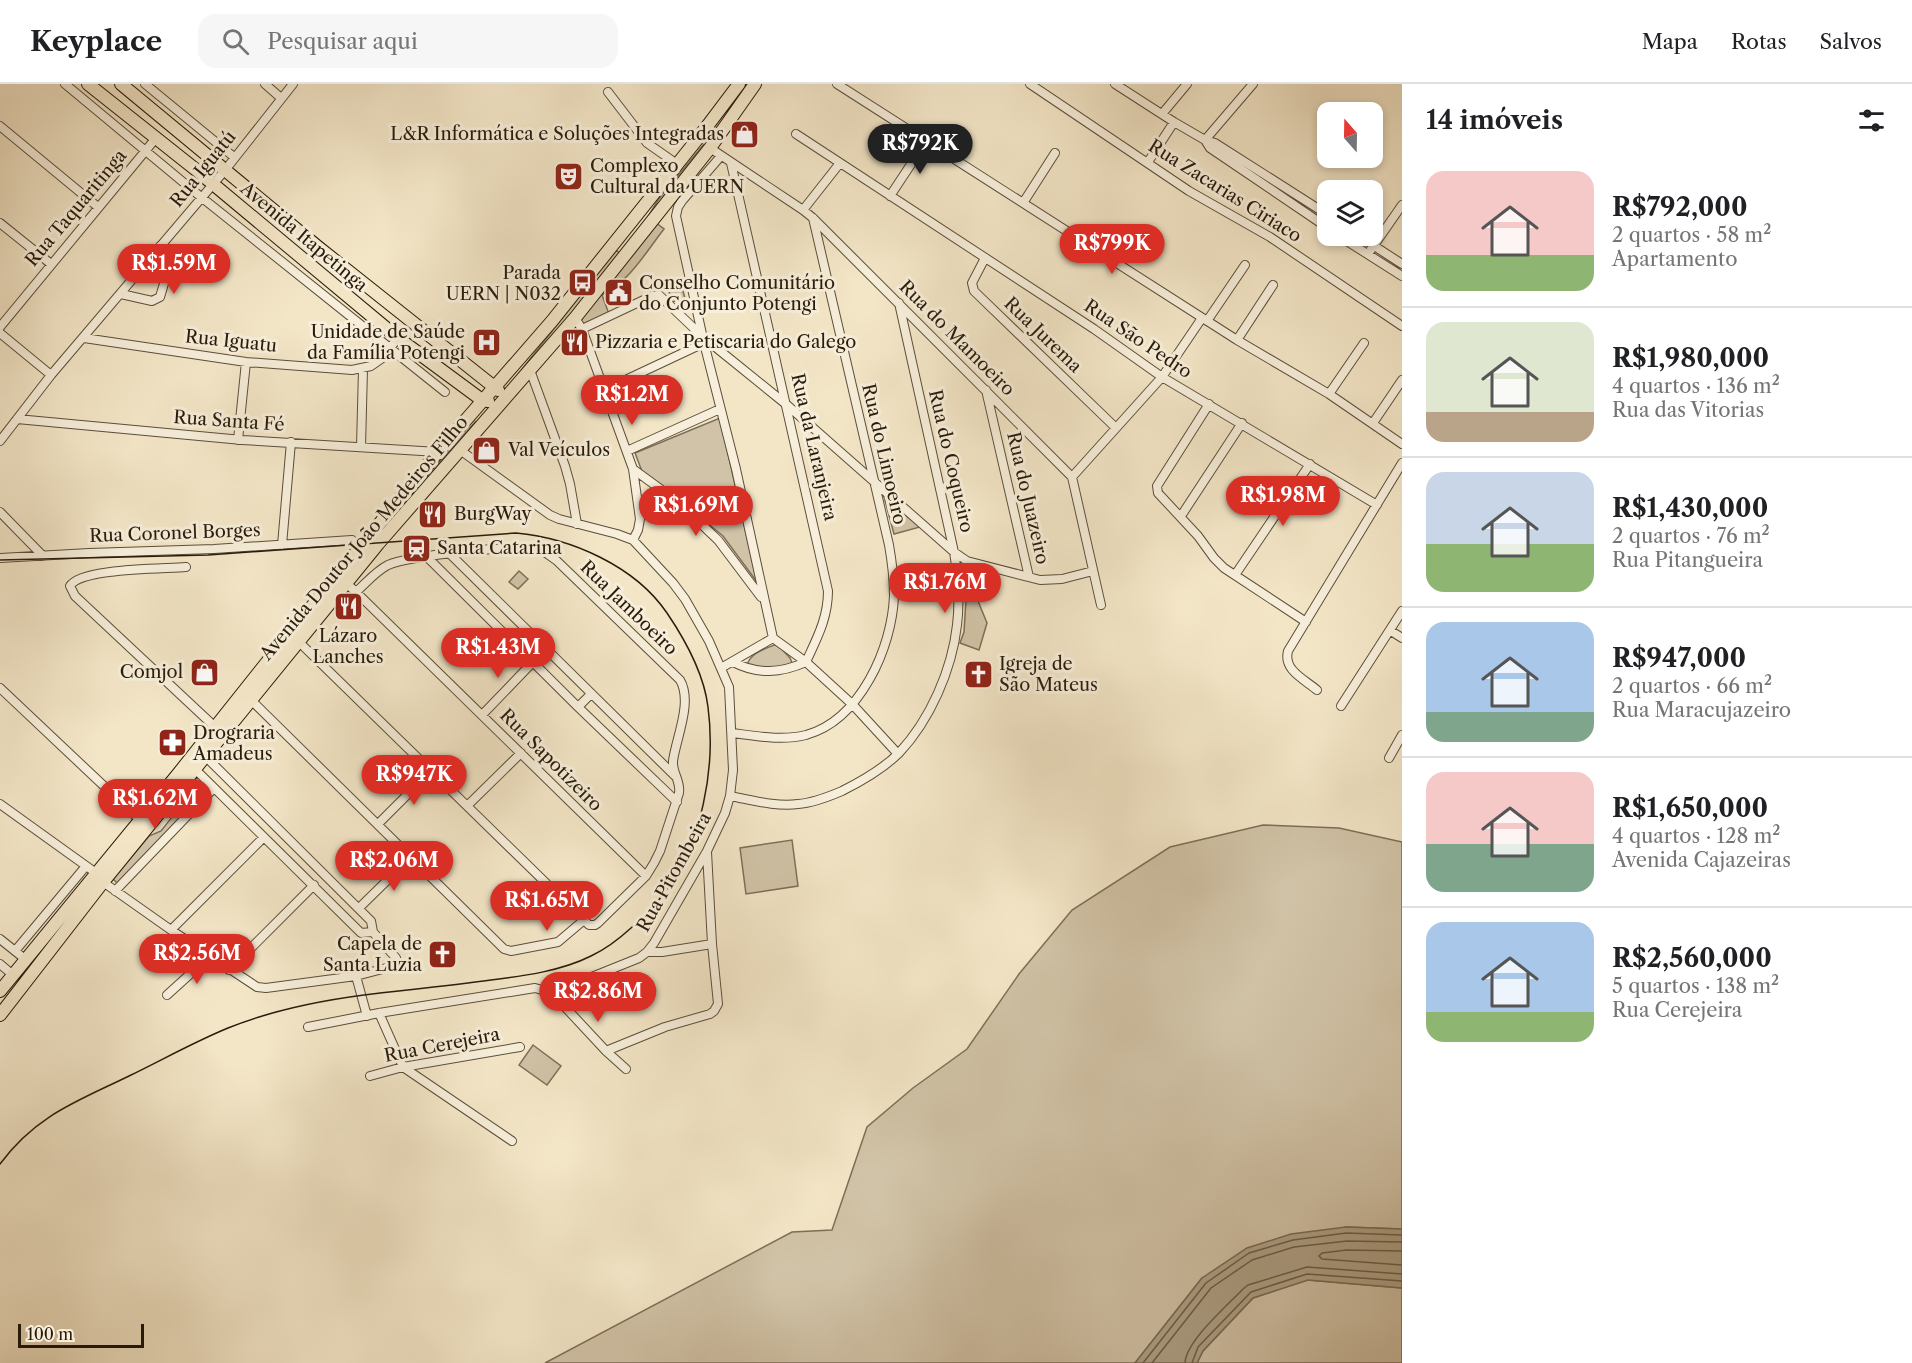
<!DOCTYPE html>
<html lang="pt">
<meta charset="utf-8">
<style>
:root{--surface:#fff;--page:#f6f6f6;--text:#202124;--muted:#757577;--line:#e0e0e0;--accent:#d93025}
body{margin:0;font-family:"Libre Caslon Text",serif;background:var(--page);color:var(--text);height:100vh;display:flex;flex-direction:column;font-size:22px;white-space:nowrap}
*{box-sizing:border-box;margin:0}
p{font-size:20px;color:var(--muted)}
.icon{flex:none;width:33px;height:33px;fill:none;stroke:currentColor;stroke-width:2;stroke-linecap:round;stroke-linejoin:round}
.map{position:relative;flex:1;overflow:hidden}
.drawer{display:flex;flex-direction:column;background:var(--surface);width:510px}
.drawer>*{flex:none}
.needle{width:39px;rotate:340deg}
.tools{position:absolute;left:1317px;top:18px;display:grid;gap:12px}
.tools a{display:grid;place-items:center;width:66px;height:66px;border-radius:12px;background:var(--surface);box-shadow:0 3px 9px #0003;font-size:30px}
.scale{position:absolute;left:18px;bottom:15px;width:126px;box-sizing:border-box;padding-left:6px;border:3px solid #291b0a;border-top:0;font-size:16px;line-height:21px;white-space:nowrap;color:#291b0a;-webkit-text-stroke:4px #f7efdb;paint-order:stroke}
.price{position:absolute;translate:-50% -51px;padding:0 14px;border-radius:21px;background:var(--accent);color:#fff;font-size:20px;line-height:39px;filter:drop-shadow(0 2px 3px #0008)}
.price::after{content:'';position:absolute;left:50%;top:36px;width:18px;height:14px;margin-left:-9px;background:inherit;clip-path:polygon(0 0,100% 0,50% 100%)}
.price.current{background:#222;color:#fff}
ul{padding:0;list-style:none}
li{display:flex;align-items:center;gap:18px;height:150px;padding:0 24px}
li+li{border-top:2px solid var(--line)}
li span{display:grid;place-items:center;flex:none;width:168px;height:120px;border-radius:18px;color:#555}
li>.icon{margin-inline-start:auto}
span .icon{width:72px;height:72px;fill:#fffc;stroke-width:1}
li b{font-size:26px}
h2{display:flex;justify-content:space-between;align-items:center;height:72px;padding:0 24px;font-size:26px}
header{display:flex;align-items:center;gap:36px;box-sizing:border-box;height:84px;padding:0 30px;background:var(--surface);border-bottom:2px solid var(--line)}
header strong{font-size:28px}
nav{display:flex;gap:33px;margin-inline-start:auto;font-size:21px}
.search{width:420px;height:54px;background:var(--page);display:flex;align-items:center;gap:15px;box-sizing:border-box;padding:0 21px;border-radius:18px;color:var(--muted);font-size:22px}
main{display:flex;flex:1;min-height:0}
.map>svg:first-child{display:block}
.green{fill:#d1c3a7;stroke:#7d6f58;stroke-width:1.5}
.water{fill:#aea187;stroke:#796b55;stroke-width:1.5}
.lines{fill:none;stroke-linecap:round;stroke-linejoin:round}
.shore{stroke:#6c5e48;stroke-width:1.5}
.street-casing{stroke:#5c4e39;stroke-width:10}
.primary-casing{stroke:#291b0a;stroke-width:14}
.street{stroke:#f7efdb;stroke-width:8}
.primary{stroke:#f3e6c7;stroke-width:12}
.tram{stroke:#291b0a;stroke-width:1.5}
.labels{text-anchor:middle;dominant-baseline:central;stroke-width:6;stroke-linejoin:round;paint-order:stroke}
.poi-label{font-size:18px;fill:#291b0a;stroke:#f7efdb;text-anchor:start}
.street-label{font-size:18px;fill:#291b0a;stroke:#f7efdb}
</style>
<header>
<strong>Keyplace</strong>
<div class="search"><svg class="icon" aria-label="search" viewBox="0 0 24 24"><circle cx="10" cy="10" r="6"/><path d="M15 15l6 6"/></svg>Pesquisar aqui</div>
<nav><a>Mapa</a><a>Rotas</a><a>Salvos</a></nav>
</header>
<main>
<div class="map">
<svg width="1402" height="1279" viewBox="0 0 1402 1279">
<rect width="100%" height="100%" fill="#f3e6c7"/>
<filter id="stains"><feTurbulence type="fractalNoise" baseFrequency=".00333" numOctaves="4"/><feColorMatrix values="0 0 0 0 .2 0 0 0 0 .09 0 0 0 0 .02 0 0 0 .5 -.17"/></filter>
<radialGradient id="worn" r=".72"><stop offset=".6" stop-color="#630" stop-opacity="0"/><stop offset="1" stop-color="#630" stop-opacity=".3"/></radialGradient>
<path class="green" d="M704,60L701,68L645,138L658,116Z
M655,138L664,145C646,168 629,198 602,211L609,230L583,242L579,236Z
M616,166L621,170L564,242L519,289Z
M681,200L685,214L672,218L668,204Z
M720,334L757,498L723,452L668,407L643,390L635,369Z
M476,337L461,365L384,445L414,407Z
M884,413L920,443L894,450Z
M519,487L528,495L518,505L509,498Z
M969,495L987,539L979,566L960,559L964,548L967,500Z
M777,560L790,574L793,581L765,584L747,581C751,568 765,565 777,560Z
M199,694L209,705L117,799L113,795L149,752L161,747L180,723L181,714L195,695Z
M1263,741L1339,744L1402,758V1145L1346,1143L1202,1194L1135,1279H545L792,1148L832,1146L867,1043L913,1004L967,965L1019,890L1072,826L1170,763Z
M792,756L798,802L746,810L740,764Z
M533,961L561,982L547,1001L519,981Z
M1307,1196L1402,1204V1279H1197L1203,1267L1253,1214Z"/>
<path class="water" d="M1346,1143L1402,1145V1204L1308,1196L1253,1214L1203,1267L1197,1279H1135L1202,1194L1247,1164L1291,1150Z"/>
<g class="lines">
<path class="shore" d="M1402,1167L1347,1166L1322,1169L1319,1172L1322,1175L1402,1181
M1143,1279L1206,1199L1249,1169L1293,1156L1346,1149L1402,1151
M1152,1279L1211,1204L1252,1176L1294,1163L1347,1157L1402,1158
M1185,1279C1186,1257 1227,1222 1243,1205L1248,1201L1307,1183L1402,1190
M1192,1279L1198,1263L1251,1208L1307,1190L1402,1197"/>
<defs>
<path id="street" d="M65,0L201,113L445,308
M145,0L234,73
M265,0L281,14
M837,0L1237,256L1329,310L1402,360
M1030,0L1189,107L1270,153L1402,242
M1115,0L1174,38L1205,56L1215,59L1328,131
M608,8L647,59L677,80
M1162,30L1187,0
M0,42L98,123
M796,50L1094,245L1162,293L1377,421
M1205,56L1210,64L1328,144
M1205,56L1253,0
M710,64L803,126L813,134L1072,393L1101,521
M721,72L682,117L678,123L676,132L704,259L736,385L773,554L806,578L853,621L898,670
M1148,78L1174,38
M731,79L828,507C828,534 817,554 806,578C781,589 758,591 733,578
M890,112L927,56
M1023,119L1055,69
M803,126L840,79
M0,139L51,180
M1339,152L1402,192
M1359,152L1402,180
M1368,170L1402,121
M985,174L972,199L974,207L1116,344
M121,210L152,217L160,213L171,176L169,169L160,162
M575,234L582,245L633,385L640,435L638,446L633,456
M1207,237L1245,181
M0,243L156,54
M582,245L652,212L659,211L703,253L787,321L954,468L967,477L1040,496L1062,495L1093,487
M0,249L51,291
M84,254L246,278L352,286L371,282L381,275L398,254
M1237,256L1273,201
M530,286L565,382L570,400L577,440
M604,306L704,259
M986,306L1029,493
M1329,310L1364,259
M1209,320L1157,402L1158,409L1198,452L1214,474L1224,484L1306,538
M17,335L242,356L438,368
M1373,339L1402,296
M238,356L246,278
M0,357L51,291L226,85L293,0
M361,363L363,285
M627,367L720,325
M633,385L678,418L718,456L761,513
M1072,393L1162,293L1202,234
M0,428L43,472
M1181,432L1242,339
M282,461L291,358
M450,470L675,692
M427,473L578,623L677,718
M0,474L89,469L214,465L352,456
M186,483C164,485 80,484 70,502L75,512L215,643
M1235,491L1310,380
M356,508L646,792
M1391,547L1402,554
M299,558L589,841H595L598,839L646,792L654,779L660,767L679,709C681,697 672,689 673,677C676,654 693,618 680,596L556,476C551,473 546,468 541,466C520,459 408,472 388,481C376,487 366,499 356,508L346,499
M721,584L773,554
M0,604L140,736
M1317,606C1304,595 1283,586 1288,567L1402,379
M251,616L504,865L511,867L558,858L584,836
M1341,622L1402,527
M578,623L591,610
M482,631L533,578
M732,649C756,652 782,657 806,651C860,636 892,564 894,512C894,494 892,478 889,461L813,134
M1389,674L1402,651
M195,685L361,849L373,848
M730,712C752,716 776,723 798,720C813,719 828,713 842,707C862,697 883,685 899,669C930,636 952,586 957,541C960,517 958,492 954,468L899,219
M0,720L96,789
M467,722L521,669
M378,740L432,686
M103,798L171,846L257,903L266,904L356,892L394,882L396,874L373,848L371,837L205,672
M115,807L214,704
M359,824L411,773
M171,846L264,753
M0,855L25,875
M15,867L86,782
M647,868H662L712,860
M0,880L13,891
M229,886L314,801
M356,892L367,932
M552,909L606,967L626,985
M167,911L210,872
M379,929L403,983L512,1057
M308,943L379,929L535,904L552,909L639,874L647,868L654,859L707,767L725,729L730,712L733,686L729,603L709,557L685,515L673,499L633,456L617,450L559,435L550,431L460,366
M606,967L665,943L710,930L714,927L718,920L712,860L707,768
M370,992L403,983L520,963"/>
<path id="primary" d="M88,0L195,85L398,254L482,316L488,317
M121,0L318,163L498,306
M0,907L178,690L287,553L438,368L552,237L699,53L739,0
M0,931L103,798L378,460L575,234L710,64L755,0"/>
</defs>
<use href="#street" class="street-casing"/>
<use href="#primary" class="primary-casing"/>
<use href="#street" class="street"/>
<use href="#primary" class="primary"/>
<path class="tram" d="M0,476L208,471L516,449C571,454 635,482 667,529C686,557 704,590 708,623C716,684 702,759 664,809C655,822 643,834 631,844C619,855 606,865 591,872C561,887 524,892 491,896C448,902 406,906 364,911C318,917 270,927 228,944C194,958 162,976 129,992C78,1017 36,1031 0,1080"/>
</g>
<defs>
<symbol id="shop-square" viewBox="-11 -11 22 22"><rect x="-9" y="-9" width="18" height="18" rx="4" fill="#8f2418" stroke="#f7efdb"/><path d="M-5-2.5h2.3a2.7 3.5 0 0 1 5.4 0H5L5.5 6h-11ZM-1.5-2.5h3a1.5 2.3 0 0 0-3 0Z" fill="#fff"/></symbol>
<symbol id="theatre-square" viewBox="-11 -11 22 22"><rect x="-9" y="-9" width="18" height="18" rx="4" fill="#8f2418" stroke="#f7efdb"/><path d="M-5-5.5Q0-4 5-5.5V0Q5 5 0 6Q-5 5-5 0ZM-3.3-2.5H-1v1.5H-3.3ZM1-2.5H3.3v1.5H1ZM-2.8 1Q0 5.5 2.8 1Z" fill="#fff"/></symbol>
<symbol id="bus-square" viewBox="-11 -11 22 22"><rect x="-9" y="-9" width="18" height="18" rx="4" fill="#8f2418" stroke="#f7efdb"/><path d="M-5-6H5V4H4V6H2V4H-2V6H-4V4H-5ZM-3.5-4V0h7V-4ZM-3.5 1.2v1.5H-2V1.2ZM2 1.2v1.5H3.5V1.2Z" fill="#fff"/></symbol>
<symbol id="civic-square" viewBox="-11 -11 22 22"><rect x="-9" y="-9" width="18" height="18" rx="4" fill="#8f2418" stroke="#f7efdb"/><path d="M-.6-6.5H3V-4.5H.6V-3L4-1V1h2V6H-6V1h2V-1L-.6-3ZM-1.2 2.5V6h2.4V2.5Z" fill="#fff"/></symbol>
<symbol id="hospital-square" viewBox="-11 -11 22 22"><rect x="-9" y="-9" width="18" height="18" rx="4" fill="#8f2418" stroke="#f7efdb"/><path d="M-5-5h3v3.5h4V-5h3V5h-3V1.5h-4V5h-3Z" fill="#fff"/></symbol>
<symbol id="restaurant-square" viewBox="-11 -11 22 22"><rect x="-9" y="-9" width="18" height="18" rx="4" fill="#8f2418" stroke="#f7efdb"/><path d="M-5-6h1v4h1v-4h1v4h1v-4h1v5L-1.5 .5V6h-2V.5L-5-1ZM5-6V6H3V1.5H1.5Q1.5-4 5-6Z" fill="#fff"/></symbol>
<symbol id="station-square" viewBox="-11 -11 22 22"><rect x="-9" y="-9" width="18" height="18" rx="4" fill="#8f2418" stroke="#f7efdb"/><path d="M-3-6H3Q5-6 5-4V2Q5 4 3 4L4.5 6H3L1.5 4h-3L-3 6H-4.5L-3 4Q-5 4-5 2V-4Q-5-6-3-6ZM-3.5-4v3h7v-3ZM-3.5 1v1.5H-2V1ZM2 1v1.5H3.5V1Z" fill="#fff"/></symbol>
<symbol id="church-square" viewBox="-11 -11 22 22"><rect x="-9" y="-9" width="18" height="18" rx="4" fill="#8f2418" stroke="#f7efdb"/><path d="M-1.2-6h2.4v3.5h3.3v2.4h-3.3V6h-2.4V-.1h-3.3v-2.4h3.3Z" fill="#fff"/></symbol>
<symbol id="pharmacy-square" viewBox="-11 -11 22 22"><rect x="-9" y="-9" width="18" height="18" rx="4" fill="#8f2418" stroke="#f7efdb"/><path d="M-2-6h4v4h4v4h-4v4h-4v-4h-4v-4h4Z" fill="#fff"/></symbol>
</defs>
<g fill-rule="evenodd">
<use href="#shop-square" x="728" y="34" width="33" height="33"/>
<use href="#theatre-square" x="552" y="76" width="33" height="33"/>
<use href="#bus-square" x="566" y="182" width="33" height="33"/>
<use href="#civic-square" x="602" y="192" width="33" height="33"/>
<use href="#hospital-square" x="470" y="242" width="33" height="33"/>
<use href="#restaurant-square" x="558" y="242" width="33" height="33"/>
<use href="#shop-square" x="470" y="350" width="33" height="33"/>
<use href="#restaurant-square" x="416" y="414" width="33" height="33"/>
<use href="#station-square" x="400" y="448" width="33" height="33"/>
<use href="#restaurant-square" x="332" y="506" width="33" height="33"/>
<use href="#shop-square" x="188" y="572" width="33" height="33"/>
<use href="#church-square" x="962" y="574" width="33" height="33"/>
<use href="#pharmacy-square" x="156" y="642" width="33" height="33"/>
<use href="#church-square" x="426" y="854" width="33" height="33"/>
</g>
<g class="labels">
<g class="poi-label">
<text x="724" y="50" text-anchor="end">L&amp;R Informática e Soluções Integradas</text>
<text x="590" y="82">Complexo<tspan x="590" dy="21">Cultural da UERN</tspan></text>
<text x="561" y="189" text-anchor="end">Parada<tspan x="561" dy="21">UERN | N032</tspan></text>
<text x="639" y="199">Conselho Comunitário<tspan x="639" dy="21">do Conjunto Potengi</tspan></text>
<text x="465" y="248" text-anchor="end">Unidade de Saúde<tspan x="465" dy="21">da Família Potengi</tspan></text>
<text x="595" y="258">Pizzaria e Petiscaria do Galego</text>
<text x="508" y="366">Val Veículos</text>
<text x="454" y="430">BurgWay</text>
<text x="437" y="464">Santa Catarina</text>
<text x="348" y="552" text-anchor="middle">Lázaro<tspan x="348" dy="21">Lanches</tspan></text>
<text x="999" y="580">Igreja de<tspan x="999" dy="21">São Mateus</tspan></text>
<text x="183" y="588" text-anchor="end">Comjol</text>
<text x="193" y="649">Drograria<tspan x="193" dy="21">Amadeus</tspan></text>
<text x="422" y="860" text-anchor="end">Capela de<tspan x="422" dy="21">Santa Luzia</tspan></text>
</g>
<g class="street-label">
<text transform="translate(203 85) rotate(-51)">Rua Iguatú</text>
<text transform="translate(1225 107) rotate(32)">Rua Zacarias Ciriaco</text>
<text transform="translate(76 124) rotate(-50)">Rua Taquaritinga</text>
<text transform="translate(304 153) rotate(40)">Avenida Itapetinga</text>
<text transform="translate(1043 251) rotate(44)">Rua Jurema</text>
<text transform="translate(957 254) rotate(45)">Rua do Mamoeiro</text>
<text transform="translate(1138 255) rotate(34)">Rua São Pedro</text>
<text transform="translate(231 257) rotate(6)">Rua Iguatu</text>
<text transform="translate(229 337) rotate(4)">Rua Santa Fé</text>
<text transform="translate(814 363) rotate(77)">Rua da Laranjeira</text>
<text transform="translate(884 370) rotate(77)">Rua do Limoeiro</text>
<text transform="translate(951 377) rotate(77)">Rua do Coqueiro</text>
<text transform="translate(1028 414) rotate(77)">Rua do Juazeiro</text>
<text transform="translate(175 449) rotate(-2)">Rua Coronel Borges</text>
<text transform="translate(364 454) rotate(-50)">Avenida Doutor João Medeiros Filho</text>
<text transform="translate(629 524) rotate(44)">Rua Jamboeiro</text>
<text transform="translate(551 676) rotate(45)">Rua Sapotizeiro</text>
<text transform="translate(674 788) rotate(-61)">Rua Pitombeira</text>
<text transform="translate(442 961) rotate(-11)">Rua Cerejeira</text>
</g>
</g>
<rect width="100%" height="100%" filter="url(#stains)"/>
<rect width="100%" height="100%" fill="url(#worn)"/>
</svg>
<div class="tools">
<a><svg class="needle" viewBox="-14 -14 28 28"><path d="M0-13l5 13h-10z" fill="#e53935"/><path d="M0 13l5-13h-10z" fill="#757577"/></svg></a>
<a><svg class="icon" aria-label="layers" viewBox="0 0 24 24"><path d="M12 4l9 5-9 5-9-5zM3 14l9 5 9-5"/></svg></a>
</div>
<div class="scale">100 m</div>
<b class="price current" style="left:920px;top:91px">R$792K</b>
<b class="price" style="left:1112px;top:191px">R$799K</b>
<b class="price" style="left:174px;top:211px">R$1.59M</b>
<b class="price" style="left:632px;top:342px">R$1.2M</b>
<b class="price" style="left:1283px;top:443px">R$1.98M</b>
<b class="price" style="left:696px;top:453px">R$1.69M</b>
<b class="price" style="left:945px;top:530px">R$1.76M</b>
<b class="price" style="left:498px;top:595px">R$1.43M</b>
<b class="price" style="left:414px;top:722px">R$947K</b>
<b class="price" style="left:155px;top:746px">R$1.62M</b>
<b class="price" style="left:394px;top:808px">R$2.06M</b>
<b class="price" style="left:547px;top:848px">R$1.65M</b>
<b class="price" style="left:197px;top:901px">R$2.56M</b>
<b class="price" style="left:598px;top:939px">R$2.86M</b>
</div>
<section class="drawer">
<h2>14 imóveis<svg class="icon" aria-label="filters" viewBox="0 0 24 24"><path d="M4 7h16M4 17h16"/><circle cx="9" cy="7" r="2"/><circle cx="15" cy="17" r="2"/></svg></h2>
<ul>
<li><span style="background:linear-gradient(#f6c9c9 70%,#8fb573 0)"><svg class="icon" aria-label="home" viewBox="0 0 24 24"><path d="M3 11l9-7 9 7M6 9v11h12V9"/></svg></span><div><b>R$792,000</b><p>2 quartos · 58 m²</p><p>Apartamento</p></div></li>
<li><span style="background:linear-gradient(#dfe7d0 75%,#b9a48a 0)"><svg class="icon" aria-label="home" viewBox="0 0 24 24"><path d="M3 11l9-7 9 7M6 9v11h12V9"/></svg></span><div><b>R$1,980,000</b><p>4 quartos · 136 m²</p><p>Rua das Vitorias</p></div></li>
<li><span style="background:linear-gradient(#c9d6e8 60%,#8fb573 0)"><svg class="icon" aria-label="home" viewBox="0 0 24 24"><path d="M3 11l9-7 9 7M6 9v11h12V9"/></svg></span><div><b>R$1,430,000</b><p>2 quartos · 76 m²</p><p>Rua Pitangueira</p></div></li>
<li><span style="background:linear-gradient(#a9c7e8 75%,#7fa58c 0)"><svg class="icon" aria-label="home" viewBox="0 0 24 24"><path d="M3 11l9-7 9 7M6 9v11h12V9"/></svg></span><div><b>R$947,000</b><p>2 quartos · 66 m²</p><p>Rua Maracujazeiro</p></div></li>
<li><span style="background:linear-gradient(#f6c9c9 60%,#7fa58c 0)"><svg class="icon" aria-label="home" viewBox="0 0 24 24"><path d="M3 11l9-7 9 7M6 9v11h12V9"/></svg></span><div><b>R$1,650,000</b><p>4 quartos · 128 m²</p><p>Avenida Cajazeiras</p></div></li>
<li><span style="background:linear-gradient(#a9c7e8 75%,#8fb573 0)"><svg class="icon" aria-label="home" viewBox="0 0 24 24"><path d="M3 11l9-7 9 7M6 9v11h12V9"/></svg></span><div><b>R$2,560,000</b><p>5 quartos · 138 m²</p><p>Rua Cerejeira</p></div></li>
</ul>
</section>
</main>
